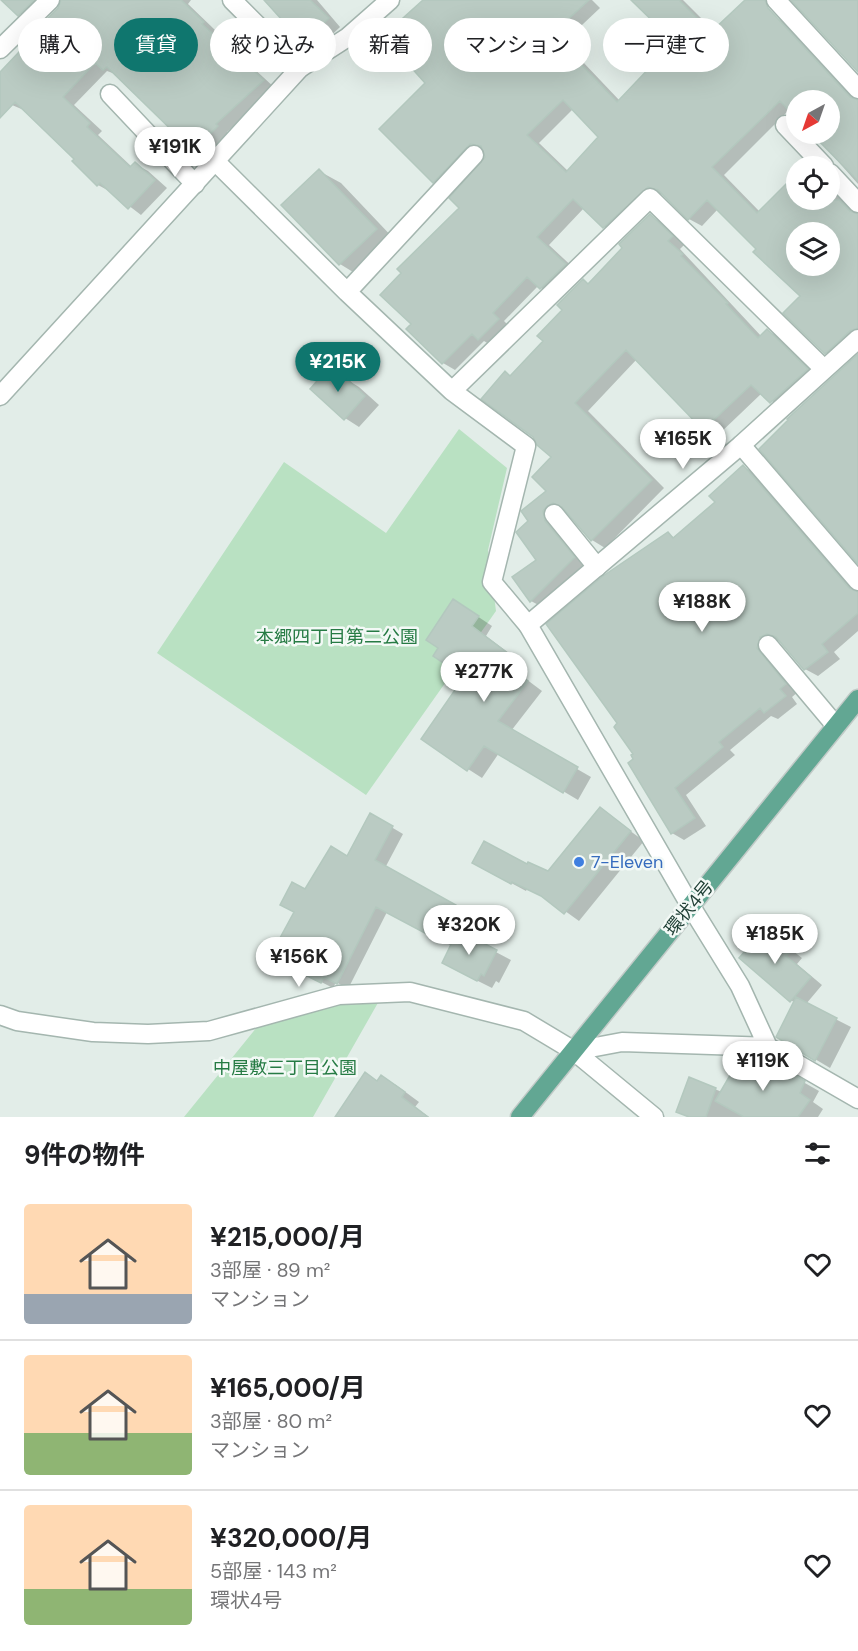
<!DOCTYPE html>
<html lang="ja">
<meta charset="utf-8">
<style>
:root{--surface:#fff;--page:#f6f6f6;--text:#202124;--muted:#757577;--line:#e0e0e0;--accent:#0f766e}
body{margin:0;font-family:"DM Sans","Noto Sans JP",sans-serif;background:var(--page);color:var(--text);height:100vh;display:flex;flex-direction:column;font-size:22px;white-space:nowrap}
*{box-sizing:border-box;margin:0}
p{font-size:20px;color:var(--muted)}
.icon{flex:none;width:33px;height:33px;fill:none;stroke:currentColor;stroke-width:2;stroke-linecap:round;stroke-linejoin:round}
.map{position:relative;height:1117px;overflow:hidden}
.side{display:flex;flex-direction:column;background:var(--surface);flex:1}
.side>*{flex:none}
.hud{position:absolute;left:18px;top:18px;width:822px;height:54px;display:flex;gap:12px}
.needle{width:39px;rotate:220deg}
.controls{position:absolute;left:786px;top:90px;display:grid;gap:12px}
.controls a{display:grid;place-items:center;width:54px;height:54px;border-radius:50%;background:var(--surface);box-shadow:0 6px 24px #0002;font-size:30px}
.price{position:absolute;translate:-50% -51px;padding:0 14px;border-radius:21px;background:#fff;color:#222;font-size:20px;line-height:39px;filter:drop-shadow(0 2px 3px #0008)}
.price::after{content:'';position:absolute;left:50%;top:36px;width:18px;height:14px;margin-left:-9px;background:inherit;clip-path:polygon(0 0,100% 0,50% 100%)}
.price.on{background:var(--accent);color:#fff}
ul{padding:0;list-style:none}
li{display:flex;align-items:center;gap:18px;height:150px;padding:0 24px}
li+li{border-top:2px solid var(--line)}
li span{display:grid;place-items:center;flex:none;width:168px;height:120px;border-radius:6px;color:#555}
li>.icon{margin-inline-start:auto}
span .icon{width:72px;height:72px;fill:#fffc;stroke-width:1}
li b{font-size:26px}
h2{display:flex;justify-content:space-between;align-items:center;height:72px;padding:0 24px;font-size:26px}
.pill{padding:0 21px;border-radius:27px;background:var(--surface);box-shadow:0 6px 24px #0002;font-size:21px;line-height:54px}
.pill.on{background:var(--accent);color:#fff}
.map>svg:first-child{display:block}
.green{fill:#b9e1c2}
.shadow{fill:#0003;fill-rule:evenodd}
.building{fill:#bacbc3;stroke:#b3c8be;stroke-width:1.5;fill-rule:evenodd}
.lines{fill:none;stroke-linecap:round;stroke-linejoin:round}
.service-casing{stroke:#a4b6af;stroke-width:21}
.minor-casing{stroke:#a4b6af;stroke-width:21}
.primary-casing{stroke:#c1cac7;stroke-width:21}
.service{stroke:#fff;stroke-width:18}
.minor{stroke:#fff;stroke-width:18}
.primary{stroke:#62a793;stroke-width:18}
.shop-dot{fill:#3f7fe0;stroke:#f3f9f6;stroke-width:2}
.labels{text-anchor:middle;dominant-baseline:central;stroke-width:5;stroke-linejoin:round;paint-order:stroke}
.park-label{font-size:18px;fill:#267b44;stroke:#f3f9f6}
.shop-label{font-size:18px;fill:#366cbe;stroke:#f3f9f6;text-anchor:start}
.street-label{font-size:18px;fill:#204036;stroke:#f3f9f6}
</style>
<div class="map">
<svg width="858" height="1117" viewBox="0 0 858 1117">
<rect width="100%" height="100%" fill="#e2ede8"/>
<path class="green" d="M459,429L507,468L488,550L496,611L366,795L157,653L284,462L386,533Z
M379,1001L313,1117H184L257,1027L328,1006Z"/>
<path class="shadow" d="M3,0H54L31,22Z
M62,0H191L188,4L215,30L214,32L275,88L227,132L229,134L207,157L194,150L118,75L107,71L74,105L102,131L98,135L132,167L135,164L148,171L167,188L141,215L111,192L98,185L74,161L77,158L26,111L12,105L0,93V74L60,8Z
M264,0H317L340,27L315,51L303,44Z
M469,0H592L600,8L564,42L620,101L676,42L633,0H683L714,31L774,16L787,24L858,101V184L814,134H830V100H796V115L790,109L724,175L760,212L796,176V200H830V184L858,215V343L838,360L826,353L802,296L718,209L702,226L689,219L663,194L655,196L616,234L604,227L584,208L549,245L578,272L553,296L538,286L504,321L510,327L492,346L484,341L455,370L443,363L413,324L462,208L487,157L484,150L447,189L434,181L427,83ZM574,108L600,137L568,171L539,143ZM796,232H830V266H796Z
M319,171L341,183L397,242L361,277L340,264Z
M650,216L663,223L685,244L680,249L762,337L768,331L781,338L820,377L784,410L762,393L717,436L704,429L637,359L588,411L664,488L605,548L592,540L567,510L560,513L587,565L544,608L531,601L514,577L538,560L530,521L548,491L553,457L505,373L511,376L545,341Z
M329,369L359,387L379,405L359,427L345,418Z
M744,467L756,474L858,593V631L834,652L840,659L818,676L805,669L780,640L773,644L798,692L792,697L797,704L778,719L771,716L730,750L735,755L686,795L706,826L684,840L672,833L619,723L668,534L675,538L718,502Z
M468,610L492,626L486,636L524,664L518,673L542,691L511,731L591,777L578,800L499,753L482,778L468,769L466,676Z
M600,809L644,841L579,921L547,898L527,889L526,891L489,871L528,866L549,873Z
M371,815L403,834L385,868L466,913L456,931L511,960L499,983L496,981L492,988L458,971L452,946L387,912L348,989L336,982L333,988L286,964L306,891L348,857Z
M766,930L802,958L797,964L822,985L806,1004L851,1027L830,1068L778,1037L795,1003L791,1000Z
M766,1061L819,1091L813,1102L823,1109L818,1117H688L678,1111L690,1079L722,1092L760,1072Z
M365,1074L378,1082L382,1077L396,1085L419,1102L415,1107L429,1117H336Z"/>
<path class="building" d="M1,0H34L18,16Z
M61,0H181L204,22L202,24L264,80L216,124L218,126L193,151L107,67L103,70L95,63L63,97L90,123L87,127L130,167L135,162L155,180L128,209L100,183L97,186L72,161L74,159L15,102L0,118V72L36,34L34,32L58,8Z
M264,0H310L329,18L302,45L281,24L283,21Z
M423,0H589L552,34L617,102L674,42L631,0H679L711,32L745,0H765L768,8L850,97L858,100V181L812,134H830V100H796V118L780,101L712,167L757,213L796,174V200H839L850,211L858,214V328L850,331L825,354L783,313L800,296L753,252L756,249L707,200L688,220L658,190L648,187L603,228L573,199L537,237L566,264L540,289L527,277L493,313L499,319L478,340L472,334L442,364L406,329L411,324L380,295L401,273L397,269L459,208L449,198L485,157L481,146L470,144L433,183L379,129L425,83L383,36ZM563,100L598,137L566,172L527,135ZM796,232H830V266H796Z
M791,0H858V72Z
M319,169L377,229L339,265L281,205Z
M650,214L673,236L668,241L683,254L681,256L728,303L726,304L758,338L767,329L808,369L770,403L751,385L703,430L626,350L575,403L652,480L591,541L562,507L553,503L547,506L543,511L545,521L575,557L530,602L512,577L536,560L516,532L528,521L521,511L546,491L532,477L551,457L537,445L533,437L481,399L505,371L510,376L543,341L537,336L562,310L557,305L583,279L588,284L622,248L619,244Z
M858,354V564L759,449L788,420L787,419Z
M329,367L342,379L344,376L365,396L344,420L310,389Z
M743,465L849,588L858,592V613L822,644L828,652L804,670L776,637L767,634L760,637L757,648L786,684L780,689L786,696L764,713L760,708L719,742L723,747L675,788L695,818L671,834L628,763L633,759L631,755L633,754L614,727L617,723L546,624L603,576L668,532L673,538L715,502L709,496Z
M453,599L479,616L472,626L510,655L504,664L528,681L498,721L578,767L563,793L484,746L467,771L421,739L464,677L433,656L438,648L426,640Z
M600,807L631,831L564,914L541,896L512,882L511,884L472,863L484,841L527,864L528,862L548,871Z
M370,813L393,826L375,860L456,905L438,940L376,907L337,984L324,977L321,983L273,959L277,951L274,949L294,912L280,905L292,882L305,889L331,846L347,856Z
M765,928L791,951L786,956L811,977L790,1002L739,958Z
M458,930L497,950L484,976L481,974L477,981L442,963Z
M796,997L837,1018L815,1061L776,1037Z
M740,1058L759,1070L765,1058L805,1081L800,1093L810,1100L798,1117H744L715,1101Z
M365,1072L377,1081L381,1075L405,1092L402,1097L428,1117H335Z
M689,1077L716,1088L706,1117H689L676,1112Z"/>
<g class="lines">
<defs>
<path id="service" d="M232,0L300,68
M110,94L195,184
M785,125L824,166
M474,155L347,292L452,391L650,198L823,368
M216,162L347,292
M830,173L858,203
M452,391L526,446L492,582L528,625
M741,445L858,581
M554,514L597,567
M768,645L836,726"/>
<path id="minor" d="M776,0L858,89
M0,49L50,0
M0,396L300,68L348,37L390,0
M0,1015L17,1021L93,1032L148,1034L209,1031L339,995L410,992L524,1021L574,1051L654,1117
M768,1047L740,986L690,905L528,625L741,445L858,339
M574,1051L622,1042L768,1047L858,1099"/>
<path id="primary" d="M520,1117L858,699"/>
</defs>
<use href="#service" class="service-casing"/>
<use href="#minor" class="minor-casing"/>
<use href="#primary" class="primary-casing"/>
<use href="#service" class="service"/>
<use href="#minor" class="minor"/>
<use href="#primary" class="primary"/>
</g>
<circle class="shop-dot" cx="579" cy="862" r="6"/>
<g class="labels">
<g class="park-label">
<text x="337" y="637">本郷四丁目第二公園</text>
<text x="285" y="1068">中屋敷三丁目公園</text>
</g>
<g class="shop-label">
<text x="591" y="862">7-Eleven</text>
</g>
<g class="street-label">
<text transform="translate(689 908) rotate(-51)">環状4号</text>
</g>
</g>
</svg>
<div class="controls">
<a><svg class="needle" viewBox="-14 -14 28 28"><path d="M0-13l5 13h-10z" fill="#e53935"/><path d="M0 13l5-13h-10z" fill="#757577"/></svg></a>
<a><svg class="icon" aria-label="locate" viewBox="0 0 24 24"><circle cx="12" cy="12" r="6"/><path d="M12 2v4M12 18v4M2 12h4M18 12h4"/></svg></a>
<a><svg class="icon" aria-label="layers" viewBox="0 0 24 24"><path d="M12 4l9 5-9 5-9-5zM3 14l9 5 9-5"/></svg></a>
</div>
<b class="price" style="left:175px;top:178px">¥191K</b>
<b class="price on" style="left:338px;top:393px">¥215K</b>
<b class="price" style="left:683px;top:470px">¥165K</b>
<b class="price" style="left:702px;top:633px">¥188K</b>
<b class="price" style="left:484px;top:703px">¥277K</b>
<b class="price" style="left:469px;top:956px">¥320K</b>
<b class="price" style="left:775px;top:965px">¥185K</b>
<b class="price" style="left:299px;top:988px">¥156K</b>
<b class="price" style="left:763px;top:1092px">¥119K</b>
<div class="hud">
<a class="pill">購入</a>
<a class="pill on">賃貸</a>
<a class="pill">絞り込み</a>
<a class="pill">新着</a>
<a class="pill">マンション</a>
<a class="pill">一戸建て</a>
</div>
</div>
<section class="side">
<h2>9件の物件<svg class="icon" aria-label="filters" viewBox="0 0 24 24"><path d="M4 7h16M4 17h16"/><circle cx="9" cy="7" r="2"/><circle cx="15" cy="17" r="2"/></svg></h2>
<ul>
<li><span style="background:linear-gradient(#ffd9b3 75%,#9aa5b1 0)"><svg class="icon" aria-label="home" viewBox="0 0 24 24"><path d="M3 11l9-7 9 7M6 9v11h12V9"/></svg></span><div><b>¥215,000/月</b><p>3部屋 · 89 m²</p><p>マンション</p></div><svg class="icon" aria-label="heart" viewBox="0 0 24 24"><path d="M12 20l-8-8c-3-5 5-10 8-4 3-6 11-1 8 4z"/></svg></li>
<li><span style="background:linear-gradient(#ffd9b3 65%,#8fb573 0)"><svg class="icon" aria-label="home" viewBox="0 0 24 24"><path d="M3 11l9-7 9 7M6 9v11h12V9"/></svg></span><div><b>¥165,000/月</b><p>3部屋 · 80 m²</p><p>マンション</p></div><svg class="icon" aria-label="heart" viewBox="0 0 24 24"><path d="M12 20l-8-8c-3-5 5-10 8-4 3-6 11-1 8 4z"/></svg></li>
<li><span style="background:linear-gradient(#ffd9b3 70%,#8fb573 0)"><svg class="icon" aria-label="home" viewBox="0 0 24 24"><path d="M3 11l9-7 9 7M6 9v11h12V9"/></svg></span><div><b>¥320,000/月</b><p>5部屋 · 143 m²</p><p>環状4号</p></div><svg class="icon" aria-label="heart" viewBox="0 0 24 24"><path d="M12 20l-8-8c-3-5 5-10 8-4 3-6 11-1 8 4z"/></svg></li>
</ul>
</section>
